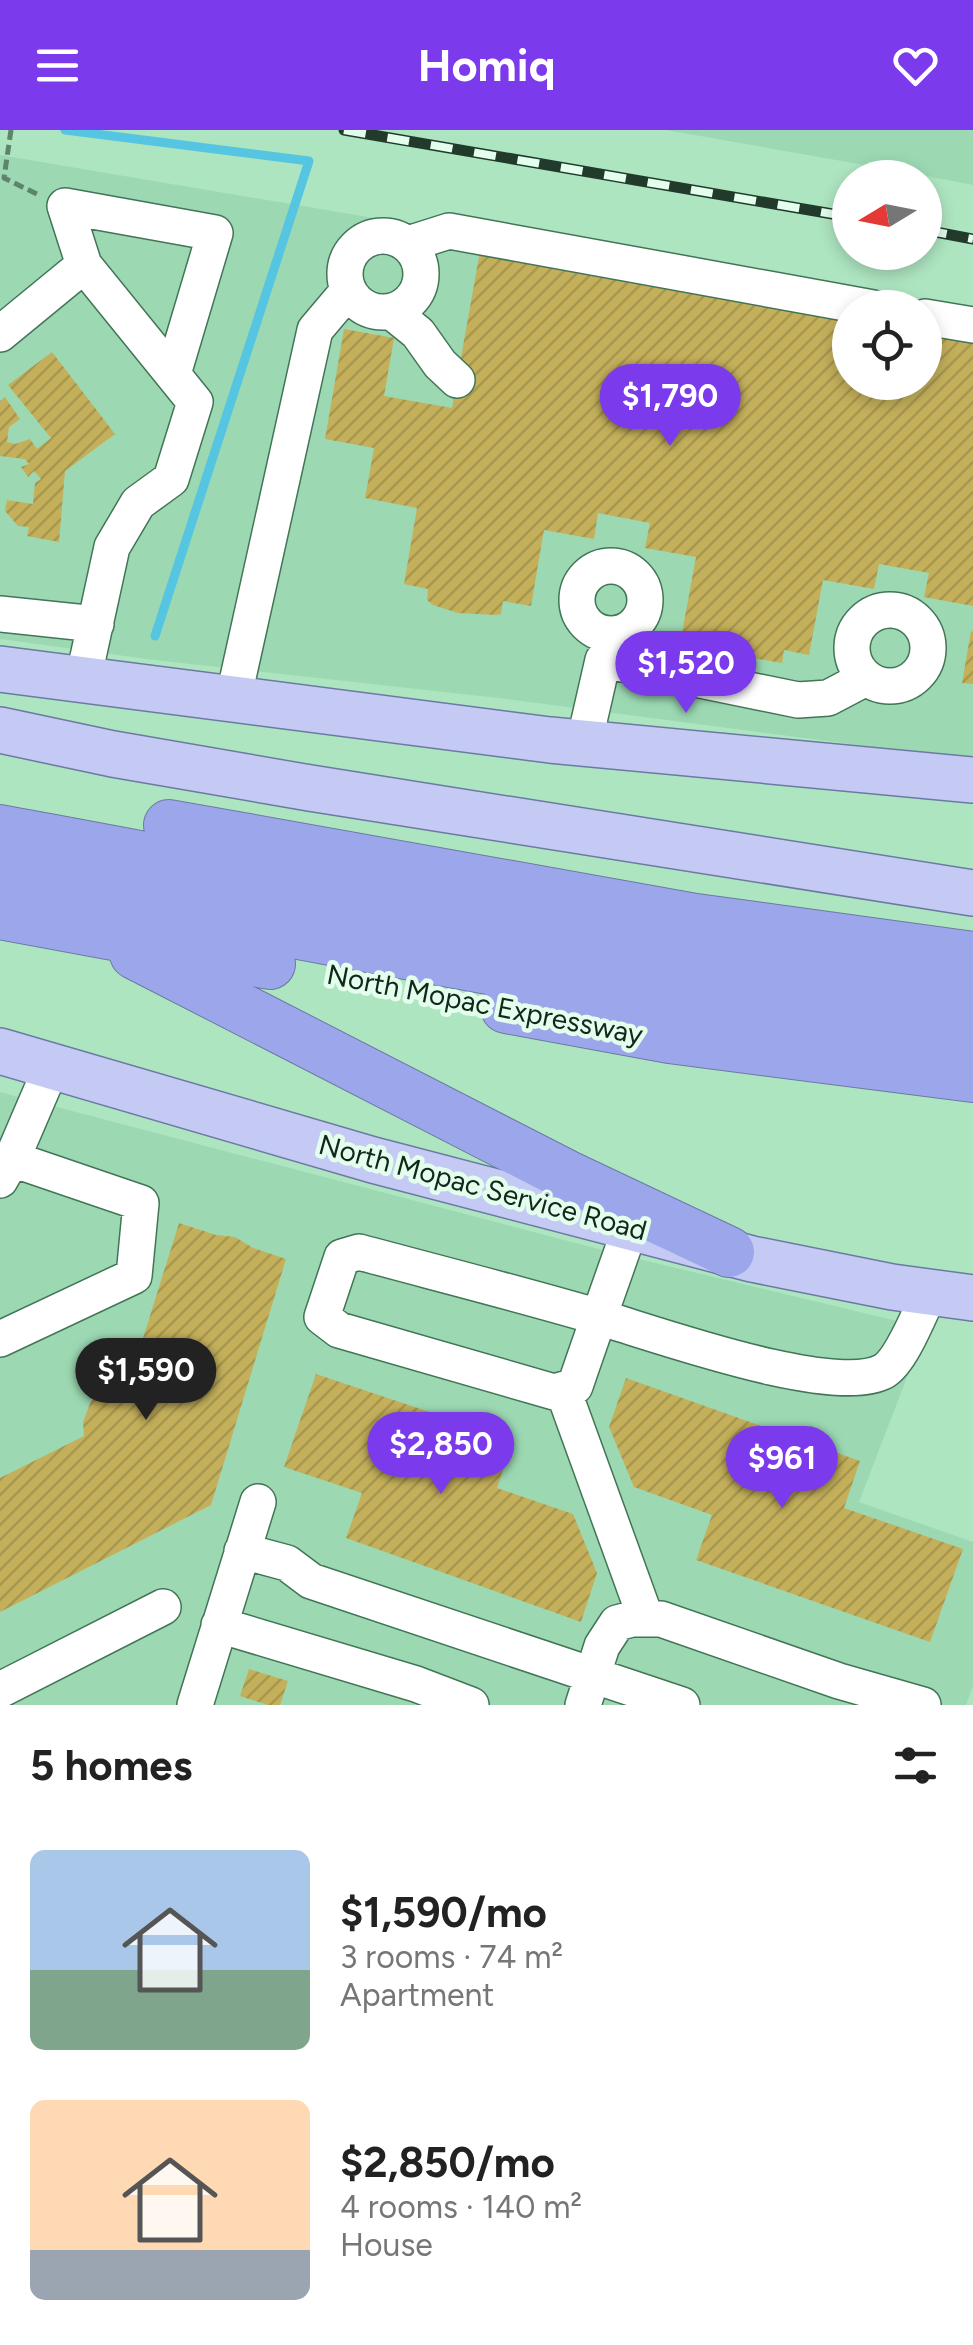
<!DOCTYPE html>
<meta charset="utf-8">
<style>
:root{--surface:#fff;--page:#f2f2f2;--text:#222;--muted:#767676;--accent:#7c3aed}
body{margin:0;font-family:Figtree,sans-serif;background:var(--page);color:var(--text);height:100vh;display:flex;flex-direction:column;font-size:38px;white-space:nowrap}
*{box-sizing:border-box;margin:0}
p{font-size:32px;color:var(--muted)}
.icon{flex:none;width:55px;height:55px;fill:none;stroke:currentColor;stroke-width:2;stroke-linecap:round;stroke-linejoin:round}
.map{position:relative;height:1575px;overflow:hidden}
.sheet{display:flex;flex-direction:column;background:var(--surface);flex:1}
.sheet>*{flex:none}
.needle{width:65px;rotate:260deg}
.tools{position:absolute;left:832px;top:30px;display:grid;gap:20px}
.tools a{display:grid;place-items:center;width:110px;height:110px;border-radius:50%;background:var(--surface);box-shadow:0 5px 15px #0003;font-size:50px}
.price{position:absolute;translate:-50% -85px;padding:0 22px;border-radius:35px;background:var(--accent);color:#fff;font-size:32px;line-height:65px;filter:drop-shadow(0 2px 5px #0008)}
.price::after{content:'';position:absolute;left:50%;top:60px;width:30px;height:22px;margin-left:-15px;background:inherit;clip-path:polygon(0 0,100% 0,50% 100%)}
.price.active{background:#222;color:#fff}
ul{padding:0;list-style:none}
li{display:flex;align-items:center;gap:30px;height:250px;padding:0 30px}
li span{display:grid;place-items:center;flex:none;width:280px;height:200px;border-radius:15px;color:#555}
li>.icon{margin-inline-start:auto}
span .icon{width:120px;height:120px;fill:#fffc;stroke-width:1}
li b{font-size:42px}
h2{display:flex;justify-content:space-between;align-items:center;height:120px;padding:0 30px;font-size:42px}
header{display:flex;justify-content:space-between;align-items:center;height:130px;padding:0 30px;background:var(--accent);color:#fff;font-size:45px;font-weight:700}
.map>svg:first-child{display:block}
.built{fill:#9cd9b3}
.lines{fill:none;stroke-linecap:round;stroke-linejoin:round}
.stream{stroke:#55c5e1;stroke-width:9}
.building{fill:url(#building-hatch)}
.minor-casing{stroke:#427556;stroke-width:38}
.major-casing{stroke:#6b7aa2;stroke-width:48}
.highway-casing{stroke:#6b7aa2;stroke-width:52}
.path{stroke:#5e846c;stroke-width:5;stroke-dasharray:10 5;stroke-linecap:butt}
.minor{stroke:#fff;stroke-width:35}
.major{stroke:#c4caf3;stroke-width:45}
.highway{stroke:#9ca7eb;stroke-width:50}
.rail-casing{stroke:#213a2b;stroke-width:11}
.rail{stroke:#e3feec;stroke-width:8;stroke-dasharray:22;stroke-linecap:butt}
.labels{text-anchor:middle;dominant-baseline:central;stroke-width:9;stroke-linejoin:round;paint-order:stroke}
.street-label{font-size:28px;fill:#11271a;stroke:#e3feec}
</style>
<header><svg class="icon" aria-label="menu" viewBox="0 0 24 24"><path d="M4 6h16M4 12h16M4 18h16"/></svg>Homiq<svg class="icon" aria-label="heart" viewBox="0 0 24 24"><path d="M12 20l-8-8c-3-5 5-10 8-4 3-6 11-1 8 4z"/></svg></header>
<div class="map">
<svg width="973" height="1575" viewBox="0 0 973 1575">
<defs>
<pattern id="building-hatch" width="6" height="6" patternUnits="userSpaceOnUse" patternTransform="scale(2.5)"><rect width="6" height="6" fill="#c4b05b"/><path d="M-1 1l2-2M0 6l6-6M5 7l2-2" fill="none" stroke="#a7974f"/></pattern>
</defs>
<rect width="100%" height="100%" fill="#aee5c1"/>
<path class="built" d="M666,0H973V55L927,46Z
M0,25L902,177L850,178V252H925L973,189V630L507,569L154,530L0,509Z
M0,962L614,1123L926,1198L859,1372L973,1412V1556L966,1575H0Z"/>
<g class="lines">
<path class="stream" d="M65,0L309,31L155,506"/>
</g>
<path class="building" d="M480,121L850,187V252H925V200L973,209V476L924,467L929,443L879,434L874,459L823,450L809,525L784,520L782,533L707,520L709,508L682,503L696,427L645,418L650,393L598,383L594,409L544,400L531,476L503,471L501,484L496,485L458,483L433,475L427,470L428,459L404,454L417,378L365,368L374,318L325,309L344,199L394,208L384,266L452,278Z
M52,222L115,304L65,341L59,412L27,406L29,397L18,396L5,381L7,370L33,374L35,353L41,349L34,341L28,347L21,337L29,334L25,329L0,326V271L5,267L20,289L9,297L7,312L15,314L30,309L37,319L51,308L8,255Z
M971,501L973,502V554L962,553Z
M179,1093L216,1105L235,1107L253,1118L286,1129L211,1375L0,1482V1348L84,1306L83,1292L91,1271L107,1255L130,1250Z
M316,1244L513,1310L497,1358L573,1384L597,1443L581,1492L346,1408L362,1363L284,1337Z
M626,1248L860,1331L844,1378L963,1419L930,1512L696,1430L712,1385L634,1357L609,1297Z
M249,1539L288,1551L280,1575H268L240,1566Z"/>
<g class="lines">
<defs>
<path id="minor" d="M345 144a38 38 0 1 1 76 0a38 38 0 1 1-76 0Z
M408,114L449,101L873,178
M84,135L65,76L215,103L173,244
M392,182L418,203L440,234L457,250
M925,187L973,195
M0,204L84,135L195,272L171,349L138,373L112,417L83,550
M577 470a34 34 0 1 1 68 0a34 34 0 1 1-68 0Z
M852 518a38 38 0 1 1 76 0a38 38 0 1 1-76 0Z
M0,484L96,494
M233,570L315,200L348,161
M584,613L603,530L798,570L828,568L866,548
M12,1029L52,936
M0,1050L12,1029L141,1073L134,1146L0,1209
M631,1096C612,1150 593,1203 575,1256L554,1262L339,1200L322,1187L342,1127L359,1122C437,1143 516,1163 595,1186C651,1202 835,1269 884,1241C902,1230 920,1182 930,1162
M563,1260L646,1489
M242,1421L287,1433L311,1451L682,1575
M219,1495L416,1554L471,1575
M0,1560L163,1477
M195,1575L258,1372
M583,1575L602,1516L617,1493L632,1489H661L839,1551L923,1575"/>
<path id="major" d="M0,539L550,610L973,650
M0,600L113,624L310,658L973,763
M0,921L373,1030L752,1129L892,1157L973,1168"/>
<path id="highway" d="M169,695L696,789L973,827
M0,700C323,759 646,827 973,863
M0,747C323,808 646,875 973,911
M0,784L270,834
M135,824L566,1045L729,1122
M506,878L669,908L973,947"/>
</defs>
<use href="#minor" class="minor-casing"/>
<use href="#major" class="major-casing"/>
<use href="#highway" class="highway-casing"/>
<path class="path" d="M11,0L4,48L39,65"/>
<use href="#minor" class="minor"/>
<use href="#major" class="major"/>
<use href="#highway" class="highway"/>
<defs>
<path id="rail" d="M344,0L850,87
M925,100L973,109"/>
</defs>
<use href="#rail" class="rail-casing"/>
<use href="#rail" class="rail"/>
</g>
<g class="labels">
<g class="street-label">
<text transform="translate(485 874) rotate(11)">North Mopac Expressway</text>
<text transform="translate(483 1057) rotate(15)">North Mopac Service Road</text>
</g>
</g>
</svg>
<div class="tools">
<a><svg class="needle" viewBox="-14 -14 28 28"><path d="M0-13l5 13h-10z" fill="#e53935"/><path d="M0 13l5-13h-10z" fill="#767676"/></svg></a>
<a><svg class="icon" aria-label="locate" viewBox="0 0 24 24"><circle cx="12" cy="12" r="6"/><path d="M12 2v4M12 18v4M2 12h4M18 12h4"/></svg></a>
</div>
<b class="price" style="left:670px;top:319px">$1,790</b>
<b class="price" style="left:686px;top:586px">$1,520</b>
<b class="price active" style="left:146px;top:1293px">$1,590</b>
<b class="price" style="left:441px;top:1367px">$2,850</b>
<b class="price" style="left:782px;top:1381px">$961</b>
</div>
<section class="sheet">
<h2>5 homes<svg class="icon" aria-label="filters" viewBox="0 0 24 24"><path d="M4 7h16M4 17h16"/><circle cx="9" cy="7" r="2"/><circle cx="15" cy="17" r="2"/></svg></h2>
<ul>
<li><span style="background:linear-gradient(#a9c7e8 60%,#7fa58c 0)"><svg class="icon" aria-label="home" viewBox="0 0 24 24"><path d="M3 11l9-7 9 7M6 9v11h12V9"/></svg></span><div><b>$1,590/mo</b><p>3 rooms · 74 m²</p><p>Apartment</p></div></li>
<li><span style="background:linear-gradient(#ffd9b3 75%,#9aa5b1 0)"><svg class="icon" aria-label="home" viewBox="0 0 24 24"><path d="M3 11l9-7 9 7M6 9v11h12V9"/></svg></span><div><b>$2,850/mo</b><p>4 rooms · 140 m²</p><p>House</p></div></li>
</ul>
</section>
